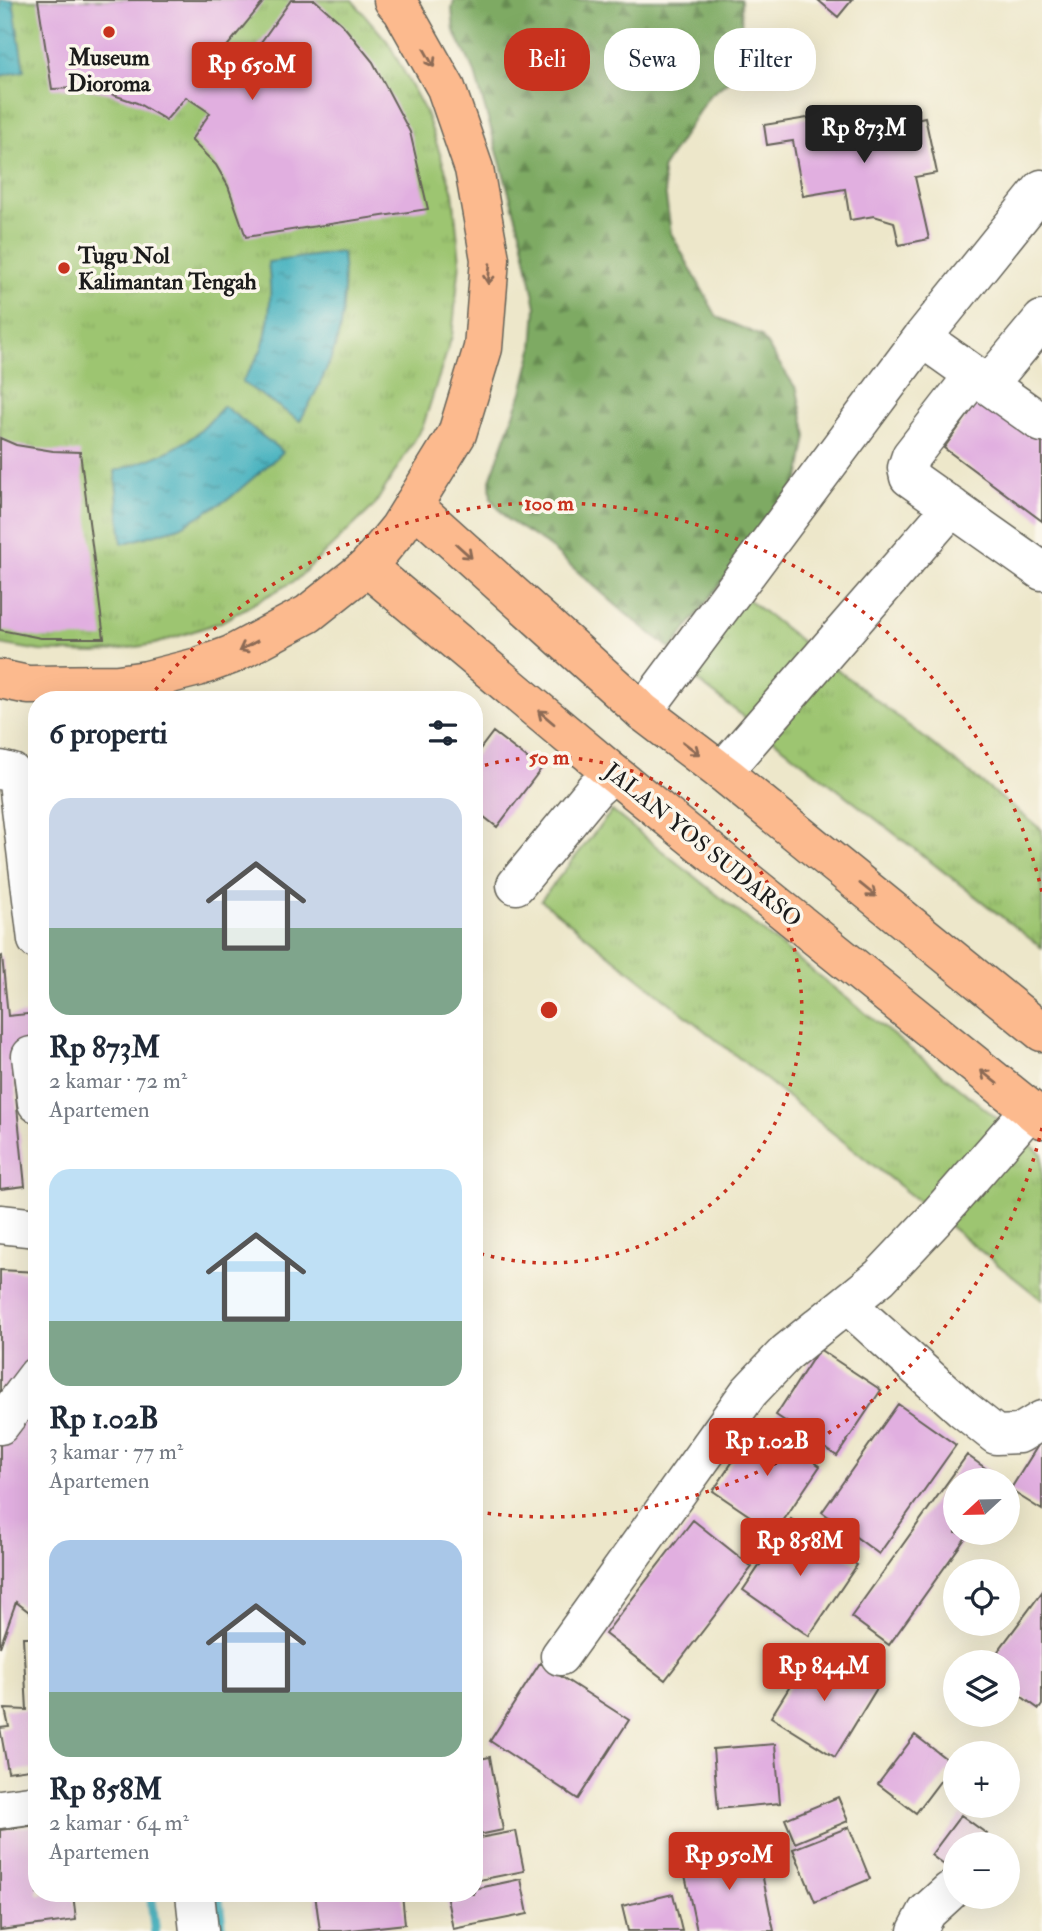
<!DOCTYPE html>
<html lang="id">
<meta charset="utf-8">
<style>
:root{--surface:#fff;--page:#f6f6f7;--text:#1f2937;--muted:#747a83;--accent:#c8321e}
body{margin:0;font-family:"IM FELL Double Pica",serif;background:var(--page);color:var(--text);height:100vh;display:flex;flex-direction:column;font-size:26px;white-space:nowrap}
*{box-sizing:border-box;margin:0}
p{font-size:23px;color:var(--muted)}
.icon{flex:none;width:38px;height:38px;fill:none;stroke:currentColor;stroke-width:2;stroke-linecap:round;stroke-linejoin:round}
.map{position:relative;flex:1;overflow:hidden}
.side{position:absolute;left:28px;top:691px;width:455px;height:1211px;display:flex;flex-direction:column;background:var(--surface);border-radius:28px;box-shadow:0 7px 28px #0002}
.side>*{flex:none}
.banner{position:absolute;left:504px;top:28px;width:432px;height:63px;display:flex;gap:14px}
.needle{width:46px;rotate:248deg}
.tools{position:absolute;left:943px;top:1468px;display:grid;gap:14px}
.tools a{display:grid;place-items:center;width:77px;height:77px;border-radius:50%;background:var(--surface);box-shadow:0 7px 28px #0002;font-size:35px}
.price{position:absolute;translate:-50% -60px;padding:0 16px;border-radius:7px;background:var(--accent);color:#fff;font-size:23px;line-height:46px;filter:drop-shadow(0 2px 4px #0008)}
.price::after{content:'';position:absolute;left:50%;top:42px;width:21px;height:16px;margin-left:-10px;background:inherit;clip-path:polygon(0 0,100% 0,50% 100%)}
.price.current{background:#222;color:#fff}
ul{padding:0;list-style:none}
li{display:grid;align-content:center;gap:14px;height:371px;padding:0 21px}
li span{display:grid;place-items:center;height:217px;border-radius:21px;color:#555}
li>.icon{margin-inline-start:auto}
span .icon{width:126px;height:126px;fill:#fffc;stroke-width:1}
li b{font-size:30px}
h2{display:flex;justify-content:space-between;align-items:center;height:84px;padding:0 21px;font-size:30px}
.chip{padding:0 24px;border-radius:28px;background:var(--surface);box-shadow:0 7px 28px #0002;font-size:24px;line-height:63px}
.chip.current{background:var(--accent);color:#fff}
.map>svg:first-child{display:block}
.forest{fill:url(#forest-firs);stroke:#4d6340;stroke-width:2}
.park{fill:url(#park-tufts);stroke:#5c7046;stroke-width:2}
.water{fill:url(#water-ripples);stroke:#2f666d;stroke-width:2}
.lines{fill:none;stroke-linecap:round;stroke-linejoin:round}
.stream{stroke:#42b0be;stroke-width:10}
.building{fill:#e1afe0}
.minor-casing{stroke:#656359;stroke-width:41}
.major-casing{stroke:#656359;stroke-width:41}
.highway-casing{stroke:#656359;stroke-width:41}
.minor{stroke:#fff;stroke-width:38}
.major{stroke:#fcba8e;stroke-width:38}
.highway{stroke:#fcba8e;stroke-width:38}
.oneway{stroke:#8c6b55}
.ring{fill:none;stroke:#c8321e;stroke-width:3.5;stroke-dasharray:3.5 7}
.poi-dot{fill:#c8321e;stroke:#fbf7ec;stroke-width:2.5}
.labels{text-anchor:middle;dominant-baseline:central;stroke-width:7;stroke-linejoin:round;paint-order:stroke}
.poi-label{font-size:23px;font-weight:bold;fill:#1c1c1c;stroke:#fbf7ec}
.street-label{font-size:23px;fill:#1c1c1c;stroke:#fbf7ec}
.centre{fill:#c8321e;stroke:#fbf7ec;stroke-width:3.5}
.ring-label{font-size:21px;text-anchor:middle;font-weight:bold;fill:#c8321e;stroke:#fbf7ec;stroke-width:7;stroke-linejoin:round;paint-order:stroke}
</style>
<div class="map">
<svg width="1042" height="1931" viewBox="0 0 1042 1931">
<defs>
<pattern id="forest-firs" width="22" height="20" patternUnits="userSpaceOnUse" patternTransform="scale(1.75)"><rect width="22" height="20" fill="#7eaa63"/><path d="M5 1l3.5 6h-7zM16 11l3.5 6h-7z" fill="#668a51"/></pattern>
<pattern id="park-tufts" width="24" height="20" patternUnits="userSpaceOnUse" patternTransform="scale(1.75)"><rect width="24" height="20" fill="#9dc571"/><path d="M3 7l-1-3M5 7V3M7 7l1-3M15 17l-1-3M17 17v-4M19 17l1-3" fill="none" stroke="#87a961"/></pattern>
<pattern id="water-ripples" width="26" height="14" patternUnits="userSpaceOnUse" patternTransform="scale(1.75)"><rect width="26" height="14" fill="#42b0be"/><path d="M2 4q2-2 4 0t4 0M15 11q2-2 4 0t4 0" fill="none" stroke="#368e9a"/></pattern>
</defs>
<rect width="100%" height="100%" fill="#fbf7ec"/>
<filter id="ink" filterUnits="userSpaceOnUse"><feTurbulence type="fractalNoise" baseFrequency=".0143" numOctaves="2"/><feDisplacementMap in="SourceGraphic" scale="14" xChannelSelector="R" yChannelSelector="G"/><feConvolveMatrix kernelMatrix="1 2 1 2 8 2 1 2 1" color-interpolation-filters="sRGB"/></filter>
<filter id="wash" filterUnits="userSpaceOnUse"><feTurbulence type="fractalNoise" baseFrequency=".00686" numOctaves="4" result="noise"/><feDisplacementMap in="SourceGraphic" scale="28" xChannelSelector="R" yChannelSelector="G"/><feGaussianBlur stdDeviation="1.57" result="paint"/><feColorMatrix in="noise" values="0 0 0 0 0 0 0 0 0 0 0 0 0 0 0 0 0 1.4 0 .05"/><feComposite in="paint" operator="in"/></filter>
<g filter="url(#wash)">
<rect width="100%" height="100%" fill="#ede7ca"/>
<path class="forest" d="M454,0H741L742,54L728,81L708,97L662,169L671,233L717,317L761,336L797,390L807,436L799,480L671,649L625,613L546,544L508,520L491,499L490,480L522,392L533,349L536,307L522,238L474,70L454,31L452,9Z"/>
<path class="park" d="M0,0H352L388,42L426,113L453,192L460,262L452,336L423,426L374,506L296,580L221,622L155,644L96,653L40,651L0,644Z
M746,598L1042,830V948L690,675Z
M612,811L1042,1154V1300L541,900Z"/>
<path class="water" d="M0,0H13L24,71L0,76Z
M342,252C350,323 335,360 300,421L242,382C248,371 257,360 262,348C271,320 272,291 268,262Z
M224,406L283,452L230,498L180,527L122,544L115,471C144,461 178,451 201,430C209,423 216,414 224,406Z"/>
<g class="lines">
<path class="stream" d="M151,1894L155,1931
M218,1894L222,1931"/>
</g>
<g id="blocks">
<path class="building" d="M38,0H265L215,61L236,77L291,0H315L342,24L373,62L410,132L428,209L246,237L228,186L216,165L191,140L210,113L186,97L166,120L137,103L108,93L80,88L52,89Z
M818,0H852L838,17Z
M875,107L880,134L892,133L893,124L925,117L937,173L915,177L929,239L899,245L894,222L874,216L850,220L845,189L803,196L793,141L767,145L764,125Z
M988,387L1042,426V521L944,448Z
M0,438L16,445L53,451L80,452L104,638H41L0,630Z
M493,732L541,769L497,827L474,809V757Z
M2,956L8,1016L37,1013V1065L13,1067L25,1186L0,1189V957Z
M0,1270L37,1272V1358L0,1404Z
M819,1349L881,1390L837,1456L776,1415Z
M37,1394V1618L16,1602L0,1647V1445Z
M898,1404L956,1445L879,1554L822,1512Z
M758,1424L820,1466L775,1533L713,1491Z
M1042,1439V1510L1010,1490Z
M967,1455L1002,1480H956V1533H969L889,1645L851,1617Z
M791,1519L857,1565L809,1636L743,1590Z
M693,1520L752,1567L665,1680L605,1634Z
M1042,1592V1705L1039,1709L1008,1687V1662H990Z
M23,1637H37V1768L8,1772L0,1728L9,1727L5,1709L27,1710Z
M813,1649L877,1688L835,1757L771,1717Z
M540,1663L629,1720L578,1799L490,1741Z
M915,1735L953,1764L916,1813L878,1784Z
M775,1744L780,1803L718,1809L713,1749Z
M490,1757L503,1830L474,1836V1760Z
M838,1797L848,1821L795,1843L785,1819Z
M961,1815L987,1834L979,1844H956V1874L931,1855Z
M37,1825V1894H73L76,1920L0,1930V1830Z
M849,1827L870,1879L815,1902L793,1849Z
M516,1831L524,1871L474,1881V1839Z
M756,1845L774,1931H697L682,1861Z
M521,1879L528,1914L453,1929L446,1894H474V1889Z
M315,1894H402L405,1924L342,1931H320Z
M673,1894L682,1931H628L622,1906Z"/>
</g>
</g>
<g filter="url(#ink)">
<use href="#blocks" fill-opacity="0" stroke="#656359" stroke-width="2"/>
<g class="lines">
<defs>
<path id="minor" d="M922,338L1042,423
M974,375L911,456L907,468L909,477L1042,571
M988,385L1042,320
M643,712L922,338L1042,189
M0,770L12,773L18,783L37,940
M722,772L952,507
M516,885L595,789L613,773
M31,1056L37,1103
M0,1224L37,1228
M848,1305L962,1408L996,1435L1019,1434L1042,1420
M0,1425L37,1376
M560,1656L749,1392L786,1353L880,1277L933,1221L1030,1110
M0,1809L37,1804
M195,1894L199,1931
M917,1931L927,1912L950,1891"/>
<path id="major" d="M413,505L643,712L727,776L1042,1032
M367,567L613,773L1042,1119"/>
<path id="highway" d="M0,679L28,685L118,684L147,680L198,667L231,655L308,614L367,567L399,528L457,434L483,348L490,259L474,169L446,88L402,10L393,0"/>
</defs>
<use href="#minor" class="minor-casing"/>
<use href="#major" class="major-casing"/>
<use href="#highway" class="highway-casing"/>
<use href="#minor" class="minor"/>
<use href="#major" class="major"/>
<use href="#highway" class="highway"/>
</g>
<defs><path id="oneway-shaft" d="M-6 0H5M1.5-3L5.5 0L1.5 3" fill="none" stroke-width="1.6" stroke-linecap="round" stroke-linejoin="round" transform="scale(1.75)"/></defs>
<g class="oneway">
<use href="#oneway-shaft" transform="translate(429 58) rotate(61)"/>
<use href="#oneway-shaft" transform="translate(489 274) rotate(95)"/>
<use href="#oneway-shaft" transform="translate(464 551) rotate(42)"/>
<use href="#oneway-shaft" transform="translate(248 646) rotate(152)"/>
<use href="#oneway-shaft" transform="translate(546 717) rotate(-140)"/>
<use href="#oneway-shaft" transform="translate(691 748) rotate(37)"/>
<use href="#oneway-shaft" transform="translate(868 890) rotate(39)"/>
<use href="#oneway-shaft" transform="translate(989 1077) rotate(-141)"/>
</g>
</g>
<g class="ring">
<path d="M475 768A253 253 0 1 1 475 1252"/>
<path d="M1042 1128A507 507 0 0 1 478 1512M149 698A507 507 0 0 1 1042 892"/>
</g>
<g class="poi-dot">
<circle cx="109" cy="32" r="7"/>
<circle cx="64" cy="268" r="7"/>
</g>
<g class="labels">
<g class="poi-label">
<text x="109" y="57">Museum<tspan x="109" dy="26">Dioroma</tspan></text>
<text x="78" y="255" text-anchor="start">Tugu Nol<tspan x="78" dy="26">Kalimantan Tengah</tspan></text>
</g>
<g class="street-label">
<text transform="translate(703 845) rotate(39)">JALAN YOS SUDARSO</text>
</g>
</g>
<circle cx="549" cy="1010" r="10" class="centre"/>
<g class="ring-label">
<text x="549" y="510">100 m</text>
<text x="549" y="764">50 m</text>
</g>
</svg>
<div class="tools">
<a><svg class="needle" viewBox="-14 -14 28 28"><path d="M0-13l5 13h-10z" fill="#e53935"/><path d="M0 13l5-13h-10z" fill="#747a83"/></svg></a>
<a><svg class="icon" aria-label="locate" viewBox="0 0 24 24"><circle cx="12" cy="12" r="6"/><path d="M12 2v4M12 18v4M2 12h4M18 12h4"/></svg></a>
<a><svg class="icon" aria-label="layers" viewBox="0 0 24 24"><path d="M12 4l9 5-9 5-9-5zM3 14l9 5 9-5"/></svg></a>
<a>+</a>
<a>−</a>
</div>
<b class="price" style="left:252px;top:102px">Rp 650M</b>
<b class="price current" style="left:864px;top:165px">Rp 873M</b>
<b class="price" style="left:767px;top:1478px">Rp 1.02B</b>
<b class="price" style="left:800px;top:1578px">Rp 858M</b>
<b class="price" style="left:824px;top:1703px">Rp 844M</b>
<b class="price" style="left:729px;top:1892px">Rp 950M</b>
<div class="banner">
<a class="chip current">Beli</a>
<a class="chip">Sewa</a>
<a class="chip">Filter</a>
</div>
<section class="side">
<h2>6 properti<svg class="icon" aria-label="filters" viewBox="0 0 24 24"><path d="M4 7h16M4 17h16"/><circle cx="9" cy="7" r="2"/><circle cx="15" cy="17" r="2"/></svg></h2>
<ul>
<li><span style="background:linear-gradient(#c9d6e8 60%,#7fa58c 0)"><svg class="icon" aria-label="home" viewBox="0 0 24 24"><path d="M3 11l9-7 9 7M6 9v11h12V9"/></svg></span><div><b>Rp 873M</b><p>2 kamar · 72 m²</p><p>Apartemen</p></div></li>
<li><span style="background:linear-gradient(#bfe0f5 70%,#7fa58c 0)"><svg class="icon" aria-label="home" viewBox="0 0 24 24"><path d="M3 11l9-7 9 7M6 9v11h12V9"/></svg></span><div><b>Rp 1.02B</b><p>3 kamar · 77 m²</p><p>Apartemen</p></div></li>
<li><span style="background:linear-gradient(#a9c7e8 70%,#7fa58c 0)"><svg class="icon" aria-label="home" viewBox="0 0 24 24"><path d="M3 11l9-7 9 7M6 9v11h12V9"/></svg></span><div><b>Rp 858M</b><p>2 kamar · 64 m²</p><p>Apartemen</p></div></li>
</ul>
</section>
</div>
